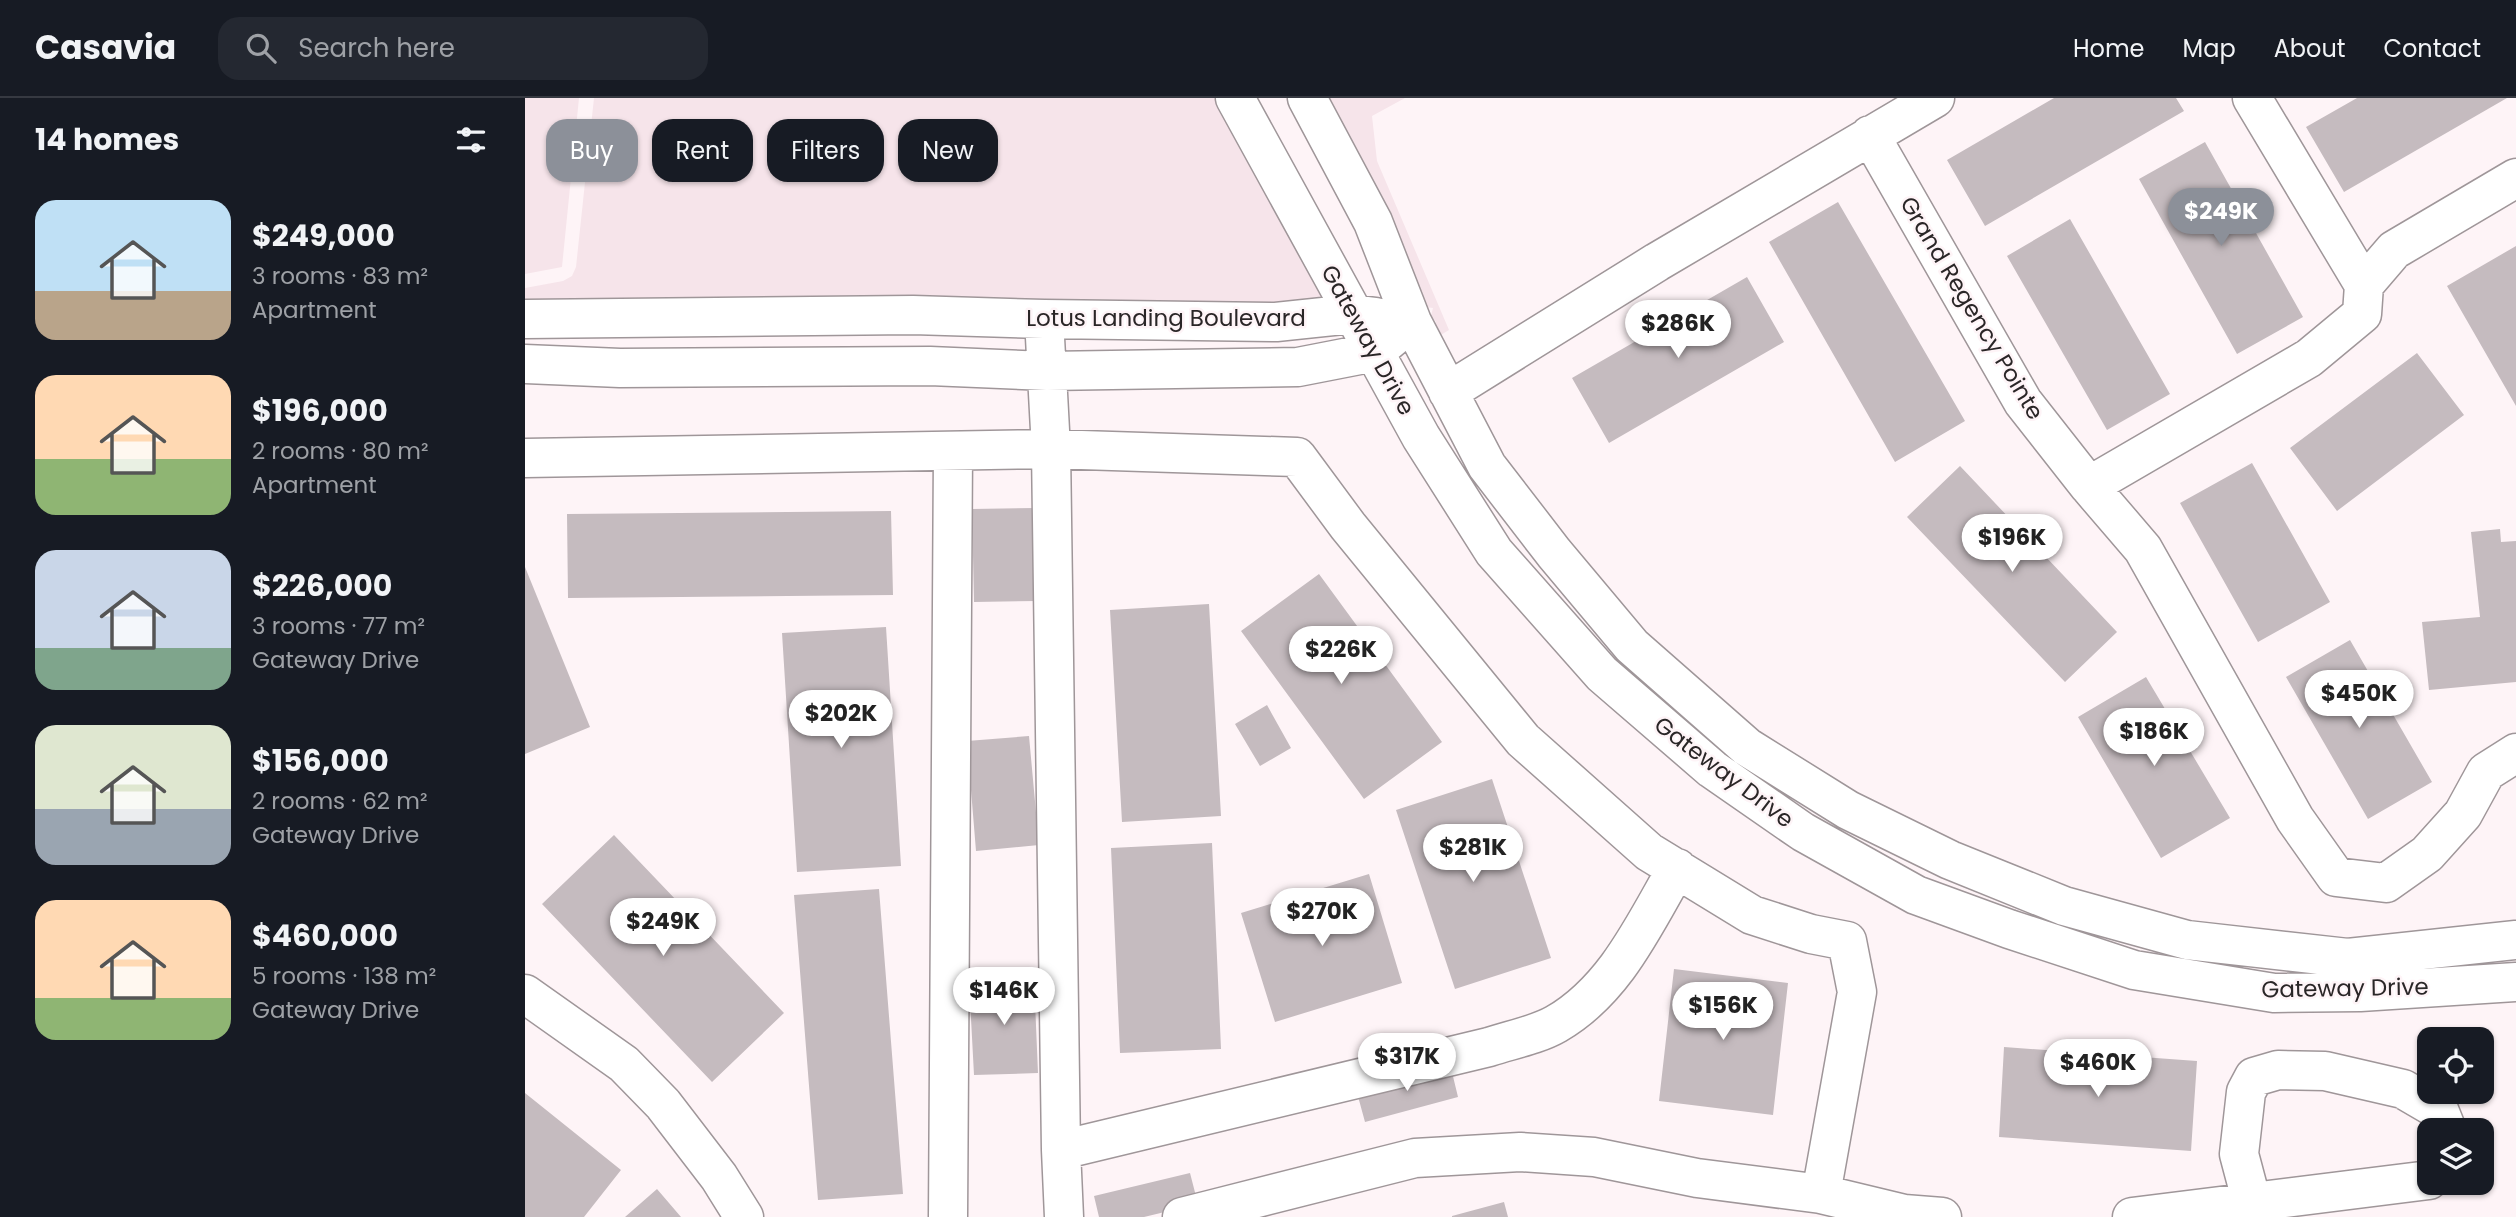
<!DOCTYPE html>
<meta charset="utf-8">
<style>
:root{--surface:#171b24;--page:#242831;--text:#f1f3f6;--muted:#9ea1a6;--line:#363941;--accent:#8c9099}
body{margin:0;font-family:Poppins,sans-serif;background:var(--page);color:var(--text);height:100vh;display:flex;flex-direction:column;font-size:26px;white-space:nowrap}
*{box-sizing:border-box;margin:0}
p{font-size:23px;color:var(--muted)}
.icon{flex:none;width:38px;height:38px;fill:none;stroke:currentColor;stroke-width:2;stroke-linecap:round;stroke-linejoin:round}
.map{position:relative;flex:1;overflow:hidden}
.drawer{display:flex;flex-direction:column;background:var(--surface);width:525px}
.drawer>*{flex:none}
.banner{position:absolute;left:21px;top:21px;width:665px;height:63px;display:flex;gap:14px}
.tools{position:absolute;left:1892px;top:929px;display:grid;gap:14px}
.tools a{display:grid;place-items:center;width:77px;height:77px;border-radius:14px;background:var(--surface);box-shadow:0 2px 5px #0004;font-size:35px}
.price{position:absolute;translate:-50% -60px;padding:0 16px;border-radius:24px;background:#fff;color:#222;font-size:23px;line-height:46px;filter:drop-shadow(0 2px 4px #0008)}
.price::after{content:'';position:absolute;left:50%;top:42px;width:21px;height:16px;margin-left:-10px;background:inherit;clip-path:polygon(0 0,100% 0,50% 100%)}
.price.current{background:var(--accent);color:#fff}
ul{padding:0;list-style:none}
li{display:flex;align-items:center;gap:21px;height:175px;padding:0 35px}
li span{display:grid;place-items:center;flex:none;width:196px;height:140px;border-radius:21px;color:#555}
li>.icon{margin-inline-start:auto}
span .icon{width:84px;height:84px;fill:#fffc;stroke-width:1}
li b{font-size:30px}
h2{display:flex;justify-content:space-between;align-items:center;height:84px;padding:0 35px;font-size:30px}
.chip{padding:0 24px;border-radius:21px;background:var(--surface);box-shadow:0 2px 5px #0004;font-size:24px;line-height:63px}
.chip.current{background:var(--accent);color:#fff}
header{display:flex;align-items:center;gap:42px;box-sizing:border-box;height:98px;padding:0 35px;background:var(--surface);border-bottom:2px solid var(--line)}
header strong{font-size:33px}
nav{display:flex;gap:38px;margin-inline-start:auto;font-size:24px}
.search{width:490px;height:63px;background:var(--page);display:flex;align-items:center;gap:18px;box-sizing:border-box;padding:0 24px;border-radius:21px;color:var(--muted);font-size:26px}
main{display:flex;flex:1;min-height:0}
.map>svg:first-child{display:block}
.built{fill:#f6e4ea}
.building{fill:#c5bbbf}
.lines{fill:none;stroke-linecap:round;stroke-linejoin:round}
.minor-casing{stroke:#9f9699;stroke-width:41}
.minor{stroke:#fff;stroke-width:38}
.labels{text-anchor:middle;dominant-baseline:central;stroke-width:5;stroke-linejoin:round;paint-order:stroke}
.street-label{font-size:23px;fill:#2a2627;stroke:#fef4f7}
</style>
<header>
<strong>Casavia</strong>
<div class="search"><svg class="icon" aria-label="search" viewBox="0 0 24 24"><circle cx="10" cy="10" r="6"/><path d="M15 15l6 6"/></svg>Search here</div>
<nav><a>Home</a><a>Map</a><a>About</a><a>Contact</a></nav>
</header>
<main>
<section class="drawer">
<h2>14 homes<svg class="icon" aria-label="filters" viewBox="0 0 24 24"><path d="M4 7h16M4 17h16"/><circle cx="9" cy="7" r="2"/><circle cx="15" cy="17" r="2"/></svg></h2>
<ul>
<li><span style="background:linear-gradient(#bfe0f5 65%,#b9a48a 0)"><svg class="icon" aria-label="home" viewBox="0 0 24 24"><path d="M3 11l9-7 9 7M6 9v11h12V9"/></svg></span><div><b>$249,000</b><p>3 rooms · 83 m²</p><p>Apartment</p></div></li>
<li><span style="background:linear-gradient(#ffd9b3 60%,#8fb573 0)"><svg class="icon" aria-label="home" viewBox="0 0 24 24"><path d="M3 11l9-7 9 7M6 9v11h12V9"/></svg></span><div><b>$196,000</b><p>2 rooms · 80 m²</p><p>Apartment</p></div></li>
<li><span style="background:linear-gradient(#c9d6e8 70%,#7fa58c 0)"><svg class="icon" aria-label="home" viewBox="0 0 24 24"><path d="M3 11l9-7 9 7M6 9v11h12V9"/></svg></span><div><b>$226,000</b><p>3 rooms · 77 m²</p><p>Gateway Drive</p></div></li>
<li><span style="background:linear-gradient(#dfe7d0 60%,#9aa5b1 0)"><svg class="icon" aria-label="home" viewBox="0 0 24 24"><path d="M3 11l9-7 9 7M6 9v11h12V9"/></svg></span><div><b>$156,000</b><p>2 rooms · 62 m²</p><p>Gateway Drive</p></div></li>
<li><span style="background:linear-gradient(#ffd9b3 70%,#8fb573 0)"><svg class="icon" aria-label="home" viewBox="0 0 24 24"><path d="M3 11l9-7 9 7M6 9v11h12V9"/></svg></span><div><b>$460,000</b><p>5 rooms · 138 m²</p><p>Gateway Drive</p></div></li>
</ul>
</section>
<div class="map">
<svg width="1991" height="1119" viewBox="0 0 1991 1119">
<rect width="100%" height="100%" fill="#fef4f7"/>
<path class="built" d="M0,0H54L37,169L0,176Z
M69,0H689L799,203L752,207L0,206V190L38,183L47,178L51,169Z
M802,0H880L847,18L852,63L924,232L914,238L908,227L911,224L906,218L908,210L900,209Z"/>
<path class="building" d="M1529,0H1651L1659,13L1460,128L1422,62Z
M1832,0H1982L1819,94L1781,29Z
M1680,44L1778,219L1712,256L1614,81Z
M1313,104L1440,323L1370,364L1244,144Z
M1545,121L1645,296L1582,332L1482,158Z
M1991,148V308L1922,188Z
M1222,179L1259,244L1084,345L1047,280Z
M1892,255L1939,317L1812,413L1765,350Z
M1727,365L1805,504L1733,544L1655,405Z
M1435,368L1592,534L1540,584L1382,419Z
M510,410L512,503L449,504L447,411Z
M366,413L368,497L43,500L42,416Z
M1975,431L1976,444L1991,443V584L1904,592L1897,524L1955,519L1946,434Z
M0,469L65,629L0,656Z
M794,476L917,644L839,701L716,533Z
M684,506L696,718L597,724L585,512Z
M361,529L376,768L272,774L257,535Z
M1825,542L1907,684L1843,721L1761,579Z
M1621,579L1705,720L1636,760L1553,619Z
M742,607L766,650L735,668L710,626Z
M504,638L514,747L451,753L442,643Z
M967,681L1026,860L930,891L871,712Z
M89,737L259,915L187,984L17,806Z
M687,745L696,951L595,955L586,750Z
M844,776L877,885L750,924L716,815Z
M354,791L378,1096L293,1102L269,797Z
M1149,871L1263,885L1248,1017L1134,1003Z
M509,880L513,975L449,977L444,883Z
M1479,949L1672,963L1666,1053L1474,1039Z
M925,966L933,999L840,1024L831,991Z
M0,995L96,1072L59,1119H0Z
M665,1075L673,1106L619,1119H574L569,1098Z
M132,1091L156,1119H100Z
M979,1104L983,1119H927V1118Z"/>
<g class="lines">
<defs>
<path id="minor" d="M710,0L896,339L969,454L1077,576L1187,671L1278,734L1391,797L1484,831L1609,872L1749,895L1835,894L1991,884
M782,0L848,124L887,224L962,368L1029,455L1107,548L1222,649L1323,712L1425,762L1539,808L1662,842L1823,860L1991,842
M1727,0L1839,187
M1345,37L1498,304L1564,388L1618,451L1770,721L1811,779L1861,785L1902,756L1938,716L1961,674L1991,655
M0,221L388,217L519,221L751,224L827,216L851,219
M519,221L526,351L536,1052L539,1119
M0,266L95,270L405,268L522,273L773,269L850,254L869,238
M923,294L1132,164L1410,0
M0,360L526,351L772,359L823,428L998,642L1124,754L1227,817L1286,836L1322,843L1332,894L1296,1096
M1564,388L1784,260L1837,216L1839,187L1869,152L1991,80
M0,896L99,966L138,1006L194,1079L219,1119
M536,1052L964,949C985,942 1012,937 1031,926C1090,892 1119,827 1152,770
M1727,1105L1714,1056L1721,994L1729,979L1753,972L1800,973L1878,991L1914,1012L1922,1032
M423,1119L428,353
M657,1119L890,1060L995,1054L1069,1059L1172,1080L1296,1096L1379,1116L1417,1119
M1607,1119L1904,1082"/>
</defs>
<use href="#minor" class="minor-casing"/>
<use href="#minor" class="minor"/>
</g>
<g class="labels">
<g class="street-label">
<text transform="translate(1447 210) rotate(59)">Grand Regency Pointe</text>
<text x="641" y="220">Lotus Landing Boulevard</text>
<text transform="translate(843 242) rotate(61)">Gateway Drive</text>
<text transform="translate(1199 674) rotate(37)">Gateway Drive</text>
<text transform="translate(1820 890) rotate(-1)">Gateway Drive</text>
</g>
</g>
</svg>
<div class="tools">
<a><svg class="icon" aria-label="locate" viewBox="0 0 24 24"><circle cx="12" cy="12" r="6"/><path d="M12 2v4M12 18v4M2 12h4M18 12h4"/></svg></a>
<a><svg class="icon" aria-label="layers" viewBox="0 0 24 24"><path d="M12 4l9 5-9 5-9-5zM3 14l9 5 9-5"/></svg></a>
</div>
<b class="price current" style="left:1696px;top:150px">$249K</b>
<b class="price" style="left:1153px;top:262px">$286K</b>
<b class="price" style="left:1487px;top:476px">$196K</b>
<b class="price" style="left:816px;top:588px">$226K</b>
<b class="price" style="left:1834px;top:632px">$450K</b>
<b class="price" style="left:316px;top:652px">$202K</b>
<b class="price" style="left:1629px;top:670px">$186K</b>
<b class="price" style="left:948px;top:786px">$281K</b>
<b class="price" style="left:797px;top:850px">$270K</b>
<b class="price" style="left:138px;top:860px">$249K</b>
<b class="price" style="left:479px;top:929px">$146K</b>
<b class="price" style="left:1198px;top:944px">$156K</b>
<b class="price" style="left:882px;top:995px">$317K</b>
<b class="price" style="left:1573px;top:1001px">$460K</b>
<div class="banner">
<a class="chip current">Buy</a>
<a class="chip">Rent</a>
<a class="chip">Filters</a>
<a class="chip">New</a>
</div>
</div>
</main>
